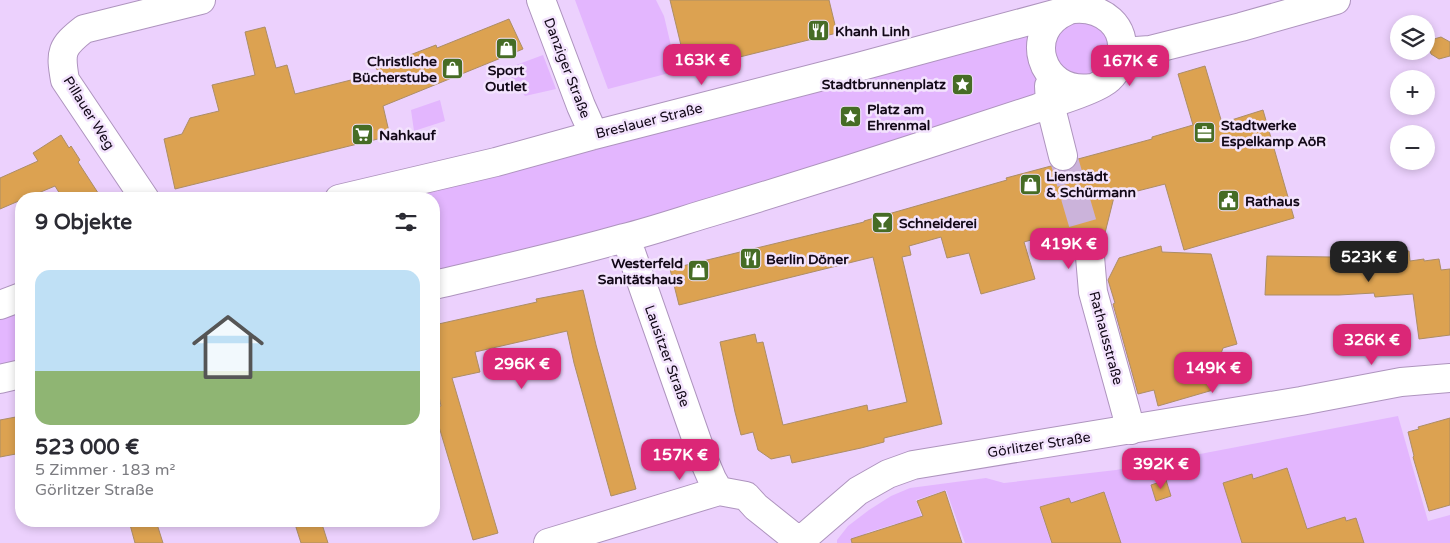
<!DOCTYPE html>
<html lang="de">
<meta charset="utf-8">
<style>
:root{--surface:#fff;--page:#f7f7f7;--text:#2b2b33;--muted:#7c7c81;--line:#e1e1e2;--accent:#db2777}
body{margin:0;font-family:"Varela Round",sans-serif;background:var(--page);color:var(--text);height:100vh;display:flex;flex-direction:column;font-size:19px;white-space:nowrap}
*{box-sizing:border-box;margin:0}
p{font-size:16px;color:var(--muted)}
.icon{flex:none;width:28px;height:28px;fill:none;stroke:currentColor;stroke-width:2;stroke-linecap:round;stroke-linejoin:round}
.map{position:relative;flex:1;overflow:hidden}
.drawer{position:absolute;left:15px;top:192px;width:425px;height:335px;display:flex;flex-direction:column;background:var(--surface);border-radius:20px;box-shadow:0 2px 8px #0003}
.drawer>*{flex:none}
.fabs{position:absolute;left:1390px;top:15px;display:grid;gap:10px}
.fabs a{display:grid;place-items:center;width:45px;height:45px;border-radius:50%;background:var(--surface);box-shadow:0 2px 8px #0003;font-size:25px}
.price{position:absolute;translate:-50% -42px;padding:0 11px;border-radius:10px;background:var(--accent);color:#fff;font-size:16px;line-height:32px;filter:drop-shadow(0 1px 2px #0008)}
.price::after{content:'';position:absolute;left:50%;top:30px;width:15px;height:11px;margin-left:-8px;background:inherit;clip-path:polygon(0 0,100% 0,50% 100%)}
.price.active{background:#222;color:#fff}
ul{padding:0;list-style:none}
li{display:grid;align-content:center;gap:10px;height:265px;padding:0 20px}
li+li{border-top:1px solid var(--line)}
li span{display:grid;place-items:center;height:155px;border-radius:15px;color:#555}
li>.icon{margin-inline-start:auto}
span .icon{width:90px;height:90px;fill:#fffc;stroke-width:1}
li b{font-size:21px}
h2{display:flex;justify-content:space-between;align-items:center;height:60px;padding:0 20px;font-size:21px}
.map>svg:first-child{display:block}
.green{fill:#e3b6fe}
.building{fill:#dca251;stroke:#ac8d66}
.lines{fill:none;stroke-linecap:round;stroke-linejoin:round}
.minor-tunnel{stroke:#cbb3da;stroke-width:28;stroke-dasharray:28 14;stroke-linecap:butt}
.minor-casing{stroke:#ae94be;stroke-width:30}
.minor{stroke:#fff;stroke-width:28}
.labels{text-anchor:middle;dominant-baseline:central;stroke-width:5;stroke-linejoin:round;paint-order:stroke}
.poi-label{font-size:14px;font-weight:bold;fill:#120817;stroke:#f3e3fd;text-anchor:start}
.street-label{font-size:14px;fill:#120817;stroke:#f3e3fd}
</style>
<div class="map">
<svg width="1450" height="543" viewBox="0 0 1450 543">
<rect width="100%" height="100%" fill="#ecd1fd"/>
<path class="green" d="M575,0H656L664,16L677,71L608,89Z
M1085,16L1113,40L1101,72L1038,96L549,250L434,275V199H370Z
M543,55L556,89L525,96L505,69Z
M440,100L445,121L414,131L411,110Z
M21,306V365L0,370V315Z
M1398,416L1428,521L1450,515V543H965L946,490L916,500L926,530L900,539L895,524L866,533L869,543H837V540L848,526L869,510L891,496L910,488L986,478L1004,483L1116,470Z"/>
<path class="building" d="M670,0H829L837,33L687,70Z
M509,19L523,49L383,106L390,136L175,189L164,139L182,134L190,118L219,111L212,85L255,75L245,32L265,27L276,68L287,65L295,94L379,73L376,68L436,45L437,48Z
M1441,37L1450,42V56L1439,59L1431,54L1429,47L1434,39Z
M1205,66L1222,123L1263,110L1294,218L1184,250L1165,184L1114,197L1104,237H1102L1096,231L1088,229L1080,233L1075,238L1074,245L1072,246L1059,232L1024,242L1035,279L981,294L969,253L947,258L941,237L909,246L911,255L902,257L942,424L884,438V442L861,448L792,463L790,455L771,459L758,450L753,432L741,435L735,412L720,342L755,334L757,343L763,342L783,425L867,405L868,411L907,402L873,257L679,305L670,269L864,222V221L1007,180L1006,178L1051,166L1058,171H1067L1074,167L1078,159L1152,139V137L1193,125L1178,74Z
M61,135L69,148L71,146L80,160L78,162L102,199H63L55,186L24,199H21V200L0,209V178L38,161L33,153Z
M1161,246L1162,252L1211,254L1237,344L1223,348L1218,362L1208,376L1213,390L1158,406L1154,390L1138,394L1113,304L1115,303L1108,280L1119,258Z
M1407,251H1409L1410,261L1424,259V261L1439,259L1441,270L1450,269V335L1419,339L1413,294L1375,297L1374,293L1339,295H1265L1267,256L1332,257L1371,255Z
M583,290L596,345L636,489L611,496L574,363L567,331L475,352L480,372L452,378L498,533L473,540L434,410V408L441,406L434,372V325L537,302L536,299Z
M21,416V453L0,457V420Z
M1450,418V505L1429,511L1413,457L1414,456L1408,432L1419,429L1418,427Z
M1287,468L1307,529L1345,517L1346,521L1356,518L1364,543H1242L1223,483L1252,474L1253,479Z
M1166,480L1171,496L1156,501L1151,485Z
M945,491L962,543H852L851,539L923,516L917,501Z
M1104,492L1121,543H1052L1040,507L1069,498L1071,503Z
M129,521H156L163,543H135Z
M294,521H321L328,543H301Z"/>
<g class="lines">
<path class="minor-tunnel" d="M1063,156L1089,245"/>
<defs>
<path id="minor" d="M541,0L581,106L594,135
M1067,11C1022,30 1039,95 1091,88
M1122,52L1150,50L1241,27L1336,0
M1049,86L1050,104L1063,156
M145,199L65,80C60,52 61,47 84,29L201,0
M339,199L496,162L594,135L858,67L1073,9C1102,6 1128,26 1121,57C1119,68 1112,78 1103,83C1085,94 1057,101 1038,108C1004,119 970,130 937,141C864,165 791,188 718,210C687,219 656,230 624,238C561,256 498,270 434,285
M626,238L703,458L712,479L719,491
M1089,245L1093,292L1131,430
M0,305L21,297
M0,379L21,374
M800,541L858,491L888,474L913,465L1301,401L1401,382L1450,378
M548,543L719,491L746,496L756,507L801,543"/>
</defs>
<use href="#minor" class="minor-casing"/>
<use href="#minor" class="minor"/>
</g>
<defs>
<symbol id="restaurant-square" viewBox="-11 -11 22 22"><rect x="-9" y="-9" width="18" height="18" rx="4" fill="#466c25" stroke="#f3e3fd"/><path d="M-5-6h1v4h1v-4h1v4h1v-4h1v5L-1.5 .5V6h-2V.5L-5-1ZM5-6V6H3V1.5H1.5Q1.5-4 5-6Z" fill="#fff"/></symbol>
<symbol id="shop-square" viewBox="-11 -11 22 22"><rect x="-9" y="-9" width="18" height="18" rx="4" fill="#466c25" stroke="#f3e3fd"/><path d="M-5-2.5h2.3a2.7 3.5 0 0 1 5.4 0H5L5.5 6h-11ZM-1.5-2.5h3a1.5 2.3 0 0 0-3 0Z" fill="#fff"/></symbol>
<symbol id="sight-square" viewBox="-11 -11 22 22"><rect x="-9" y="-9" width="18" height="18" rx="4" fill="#466c25" stroke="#f3e3fd"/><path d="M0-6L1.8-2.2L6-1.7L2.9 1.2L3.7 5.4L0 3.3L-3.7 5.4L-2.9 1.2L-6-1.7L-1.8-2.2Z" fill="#fff"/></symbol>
<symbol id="office-square" viewBox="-11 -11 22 22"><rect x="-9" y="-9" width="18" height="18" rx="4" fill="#466c25" stroke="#f3e3fd"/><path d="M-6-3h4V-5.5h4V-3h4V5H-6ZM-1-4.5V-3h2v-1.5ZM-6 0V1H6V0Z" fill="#fff"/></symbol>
<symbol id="supermarket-square" viewBox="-11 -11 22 22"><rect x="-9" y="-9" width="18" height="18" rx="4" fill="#466c25" stroke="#f3e3fd"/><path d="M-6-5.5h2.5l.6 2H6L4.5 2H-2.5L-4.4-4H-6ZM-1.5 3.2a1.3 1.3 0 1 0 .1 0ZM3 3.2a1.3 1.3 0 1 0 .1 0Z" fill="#fff"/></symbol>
<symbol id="civic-square" viewBox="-11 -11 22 22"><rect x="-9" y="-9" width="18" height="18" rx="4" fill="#466c25" stroke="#f3e3fd"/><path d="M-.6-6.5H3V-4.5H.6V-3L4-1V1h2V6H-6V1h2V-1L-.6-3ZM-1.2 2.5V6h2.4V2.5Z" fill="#fff"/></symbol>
<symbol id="bar-square" viewBox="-11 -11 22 22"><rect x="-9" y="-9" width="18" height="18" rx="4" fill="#466c25" stroke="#f3e3fd"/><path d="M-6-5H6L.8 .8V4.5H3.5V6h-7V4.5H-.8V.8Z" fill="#fff"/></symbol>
</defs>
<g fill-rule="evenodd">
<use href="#restaurant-square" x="806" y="18" width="25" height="25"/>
<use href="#shop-square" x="494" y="36" width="25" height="25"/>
<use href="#shop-square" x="440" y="56" width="25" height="25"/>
<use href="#sight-square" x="950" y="72" width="25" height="25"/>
<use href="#sight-square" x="838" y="104" width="25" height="25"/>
<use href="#office-square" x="1192" y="120" width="25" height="25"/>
<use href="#supermarket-square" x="350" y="122" width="25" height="25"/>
<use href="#shop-square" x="1018" y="172" width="25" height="25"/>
<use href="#civic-square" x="1216" y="188" width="25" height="25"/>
<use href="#bar-square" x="870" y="210" width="25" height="25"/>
<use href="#restaurant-square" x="738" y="246" width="25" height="25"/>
<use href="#shop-square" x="686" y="258" width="25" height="25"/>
</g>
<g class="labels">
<g class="poi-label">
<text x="835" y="31">Khanh Linh</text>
<text x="437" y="61" text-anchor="end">Christliche<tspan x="437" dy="16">Bücherstube</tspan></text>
<text x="506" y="70" text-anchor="middle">Sport<tspan x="506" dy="16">Outlet</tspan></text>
<text x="946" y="84" text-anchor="end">Stadtbrunnenplatz</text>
<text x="867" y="109">Platz am<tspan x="867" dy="16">Ehrenmal</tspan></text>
<text x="1221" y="125">Stadtwerke<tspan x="1221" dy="16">Espelkamp AöR</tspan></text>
<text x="379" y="135">Nahkauf</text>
<text x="1046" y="176">Lienstädt<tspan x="1046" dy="16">&amp; Schürmann</tspan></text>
<text x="1245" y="201">Rathaus</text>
<text x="899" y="223">Schneiderei</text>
<text x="766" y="259">Berlin Döner</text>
<text x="683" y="263" text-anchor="end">Westerfeld<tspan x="683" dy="16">Sanitätshaus</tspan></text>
</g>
<g class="street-label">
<text transform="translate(567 68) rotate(69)">Danziger Straße</text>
<text transform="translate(89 113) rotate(58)">Pillauer Weg</text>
<text transform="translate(649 121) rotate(-14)">Breslauer Straße</text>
<text transform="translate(1106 338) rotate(75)">Rathausstraße</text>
<text transform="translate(667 356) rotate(70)">Lausitzer Straße</text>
<text transform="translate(1039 445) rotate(-9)">Görlitzer Straße</text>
</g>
</g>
</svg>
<div class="fabs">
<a><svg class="icon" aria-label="layers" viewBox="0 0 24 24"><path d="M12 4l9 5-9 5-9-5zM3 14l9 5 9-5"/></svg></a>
<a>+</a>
<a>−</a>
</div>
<b class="price" style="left:702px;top:86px">163K €</b>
<b class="price" style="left:1130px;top:87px">167K €</b>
<b class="price" style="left:1069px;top:270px">419K €</b>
<b class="price active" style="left:1369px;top:283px">523K €</b>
<b class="price" style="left:1372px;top:366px">326K €</b>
<b class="price" style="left:522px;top:390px">296K €</b>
<b class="price" style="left:1213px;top:394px">149K €</b>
<b class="price" style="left:680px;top:481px">157K €</b>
<b class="price" style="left:1161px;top:490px">392K €</b>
<section class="drawer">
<h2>9 Objekte<svg class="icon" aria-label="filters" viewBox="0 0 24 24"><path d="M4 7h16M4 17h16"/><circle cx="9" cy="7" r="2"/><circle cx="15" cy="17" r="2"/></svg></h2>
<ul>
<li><span style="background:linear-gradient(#bfe0f5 65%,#8fb573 0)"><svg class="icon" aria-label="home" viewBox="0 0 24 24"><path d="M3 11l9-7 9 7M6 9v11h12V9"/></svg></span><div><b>523 000 €</b><p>5 Zimmer · 183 m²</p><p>Görlitzer Straße</p></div></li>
</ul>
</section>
</div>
